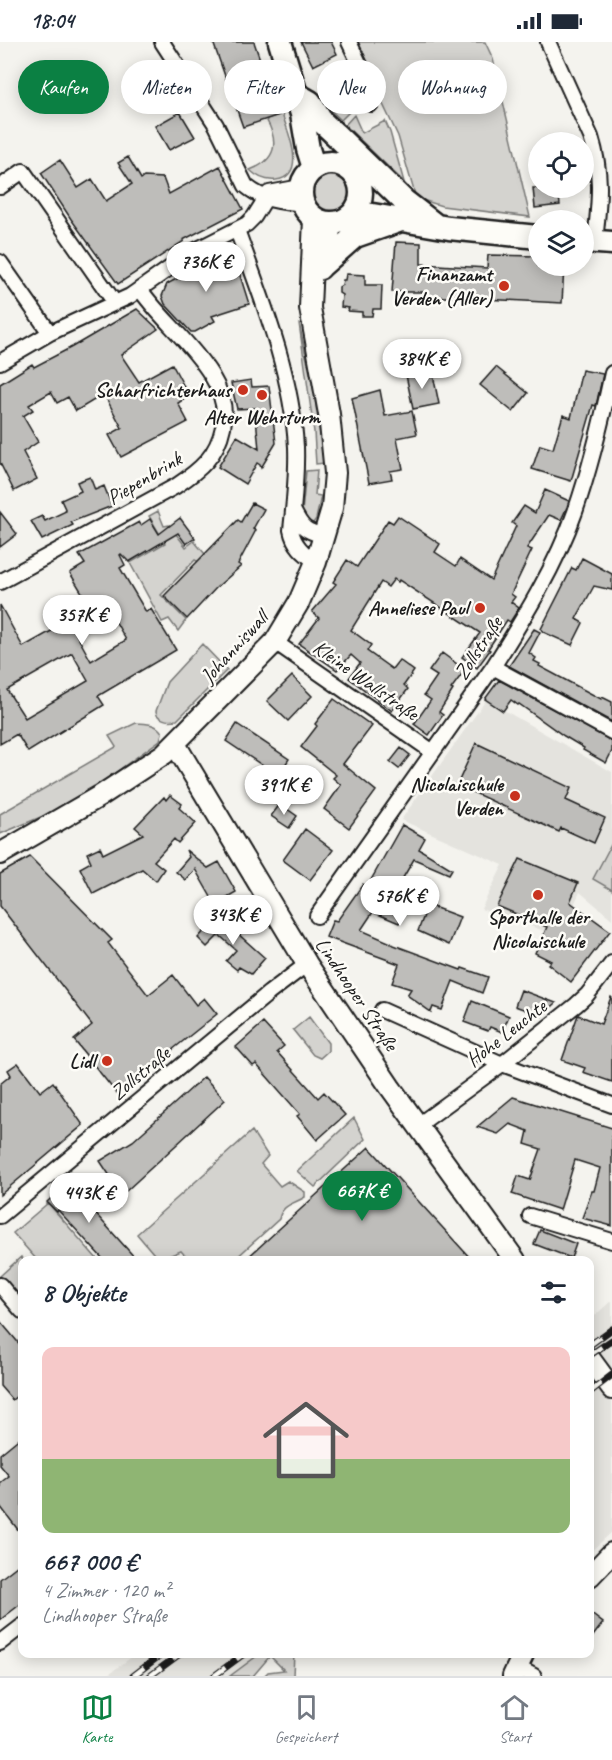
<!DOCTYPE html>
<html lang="de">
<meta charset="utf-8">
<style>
:root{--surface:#fff;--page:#f6f6f7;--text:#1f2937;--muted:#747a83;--line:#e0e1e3;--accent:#0b8043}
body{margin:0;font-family:Caveat,sans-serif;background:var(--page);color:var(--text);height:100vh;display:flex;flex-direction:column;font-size:22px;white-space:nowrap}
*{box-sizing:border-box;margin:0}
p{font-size:20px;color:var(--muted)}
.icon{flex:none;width:33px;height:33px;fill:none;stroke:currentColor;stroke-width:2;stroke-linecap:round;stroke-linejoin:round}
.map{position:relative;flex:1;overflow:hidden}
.drawer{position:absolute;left:18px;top:1214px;width:576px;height:402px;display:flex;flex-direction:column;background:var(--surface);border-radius:12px;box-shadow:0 3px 15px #0003}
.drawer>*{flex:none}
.top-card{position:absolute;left:18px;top:18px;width:576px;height:54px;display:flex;gap:12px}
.controls{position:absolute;left:528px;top:90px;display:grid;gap:12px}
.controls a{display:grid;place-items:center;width:66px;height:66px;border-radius:50%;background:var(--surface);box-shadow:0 3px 15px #0003;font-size:30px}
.price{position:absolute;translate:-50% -51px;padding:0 14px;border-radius:21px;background:#fff;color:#222;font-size:20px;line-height:39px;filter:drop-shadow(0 2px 3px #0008)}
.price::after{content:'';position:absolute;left:50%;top:36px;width:18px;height:14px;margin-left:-9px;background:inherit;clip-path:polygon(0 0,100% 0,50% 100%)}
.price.selected{background:var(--accent);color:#fff}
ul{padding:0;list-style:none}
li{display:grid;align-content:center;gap:12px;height:318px;padding:0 24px}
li+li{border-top:2px solid var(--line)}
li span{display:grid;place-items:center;height:186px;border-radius:12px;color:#555}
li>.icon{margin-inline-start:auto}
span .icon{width:108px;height:108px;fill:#fffc;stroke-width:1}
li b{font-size:26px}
h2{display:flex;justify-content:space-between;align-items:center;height:72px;padding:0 24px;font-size:26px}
.tag{padding:0 21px;border-radius:27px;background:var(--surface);box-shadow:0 3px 15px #0003;font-size:21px;line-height:54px}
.tag.selected{background:var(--accent);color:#fff}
.status{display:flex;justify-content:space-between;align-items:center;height:42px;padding:0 30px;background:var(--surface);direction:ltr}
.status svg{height:16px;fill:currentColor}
.tab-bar{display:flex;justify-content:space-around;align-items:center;height:84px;border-top:2px solid var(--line);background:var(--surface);font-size:16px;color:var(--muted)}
.tab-bar a{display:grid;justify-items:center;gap:3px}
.tab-bar .selected{color:var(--accent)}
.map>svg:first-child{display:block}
.built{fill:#e4e3de}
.green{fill:#d4d3cf;stroke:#787876;stroke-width:1.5}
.building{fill:#bebdba;stroke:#1c1c1c;stroke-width:1.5;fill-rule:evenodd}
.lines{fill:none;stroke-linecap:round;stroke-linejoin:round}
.minor-casing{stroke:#1c1c1c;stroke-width:18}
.secondary-casing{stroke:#1c1c1c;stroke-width:24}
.primary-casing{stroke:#1c1c1c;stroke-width:27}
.minor{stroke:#fdfcf7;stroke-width:14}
.secondary{stroke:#fdfcf7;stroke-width:20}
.primary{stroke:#fdfcf7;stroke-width:22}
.rail-casing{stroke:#1c1c1c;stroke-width:7}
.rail{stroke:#fdfcf7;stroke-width:4.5;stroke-dasharray:14;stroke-linecap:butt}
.poi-dot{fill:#c8321e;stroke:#fdfcf7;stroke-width:2}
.labels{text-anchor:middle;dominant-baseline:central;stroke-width:5;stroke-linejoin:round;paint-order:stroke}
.poi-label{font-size:21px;font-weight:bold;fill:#1c1c1c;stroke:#fdfcf7;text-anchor:end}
.street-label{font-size:21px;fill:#1c1c1c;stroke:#fdfcf7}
</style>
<div class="status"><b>18:04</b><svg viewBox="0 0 49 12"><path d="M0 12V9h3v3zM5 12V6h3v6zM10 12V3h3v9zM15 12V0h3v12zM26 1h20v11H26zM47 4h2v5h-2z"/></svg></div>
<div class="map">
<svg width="612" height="1634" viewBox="0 0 612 1634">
<rect width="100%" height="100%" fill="#f4f3ee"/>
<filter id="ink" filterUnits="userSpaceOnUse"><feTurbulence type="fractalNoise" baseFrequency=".0167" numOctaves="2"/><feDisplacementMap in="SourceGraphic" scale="12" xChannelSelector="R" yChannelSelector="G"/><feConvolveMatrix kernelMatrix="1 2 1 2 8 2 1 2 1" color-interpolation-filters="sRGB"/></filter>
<g filter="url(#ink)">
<path class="built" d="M486,658L612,730V877L580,850L559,894L481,867L503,823L401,778Z
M612,1258V1490L590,1510V1278Z
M137,1611H261L230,1634H106Z"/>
<path class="green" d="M356,0H485L493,17L530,175L442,164L416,156L398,94L354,1Z
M346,37L352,47L348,61L351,68L341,78L324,62L321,56L329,53L327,46Z
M282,72C288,90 308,134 276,138C266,139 257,135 250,128C277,118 279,100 266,77Z
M354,73L362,91L385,79L390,90L404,140L345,83Z
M311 152a22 22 0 1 1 44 0a22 22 0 1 1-44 0Z
M299,281L314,350L324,421L316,422L314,390Z
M317,428L315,453L321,454L316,477L313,481C307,481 304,476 302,471L306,429Z
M158,469L164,484L169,483L186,505L194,499L205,512L199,520L195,518L161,553L186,578L178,589L169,577L162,580L130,521L165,501L149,474Z
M202,602L227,628L177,678C169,679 163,679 157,673L156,669L167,640Z
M136,681C146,682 157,681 162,691L160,698L97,744L48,772L0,792V772L116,705L109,694Z
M612,801V848L593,837Z
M309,975L328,1001V1009L320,1016L313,1013L293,988Z
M354,1076L365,1097L315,1145L297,1129Z
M252,1089L268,1114L261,1122L280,1144L288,1139L305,1150V1155C294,1162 282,1162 279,1177L234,1218H189L181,1209L159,1218L137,1192Z
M48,1161L98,1218H37L13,1191Z
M21,1215L23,1218L22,1259L0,1234Z
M261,1611H294L293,1634H264L268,1630L284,1628L270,1614L253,1634H230Z"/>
<path class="building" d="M213,0H254L279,73L243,85Z
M301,0H331L337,12L313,24Z
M180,70L195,95L169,108L155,84Z
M128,115L141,137L144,135L163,136L169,152L220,124L243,167L183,198L184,199L118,242L71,177L41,131L60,118L78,146L92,137L106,159L132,142L118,121Z
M533,146H558L560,163L535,166Z
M396,200L421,201V222L487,226L488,213L538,214V224H564L562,261L426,254V250H392Z
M233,211L249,262L212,274L215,279L195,290H191L165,262L162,254L167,242L210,219Z
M346,232L365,233V243H382L381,267H373L372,274H362V270L348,269L349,266L341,265L342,253L339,251V245L342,243L343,238H345Z
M137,267L158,287L121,313L139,340L172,322L189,354L178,361L188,380L121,415L109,393L122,386L104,352L76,369L68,355L57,361L51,350L29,363L33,368L23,374L38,400L23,410L37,437L14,449L0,421V342L32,322L34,325L72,305Z
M496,325L528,351L513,370L480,343Z
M432,328L439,362L413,367L406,333Z
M582,328L603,332L596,364L593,363L571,439L532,427L540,403L553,407L563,373L571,376Z
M251,338L252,345L269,344L276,401L261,426L260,423L257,421L245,442L218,425L237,394L259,407L255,366L237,367L231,341Z
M380,348L385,374L412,369L417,392L397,396L403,427L390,429L392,437L369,441L352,356Z
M90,435L95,448L104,444L112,464L71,480L73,483L42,498L31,479L42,474L45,479L66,469L61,458L81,449L77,440Z
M545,448L569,459L567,465L561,478L549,473L527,506L532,508L511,552L515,555L511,560L519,566L510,580L507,578L488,607L490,608L477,626L462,615L480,591L399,538L398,540L394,537L388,545L381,540L351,588L371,603L367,609L392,627L399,618L414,629L404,643L408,647L392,669L349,636L360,621L351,613L337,628L299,602L319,576L312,570L336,542L333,540L347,518L357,525L388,478L393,481L398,474L440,502L435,510L456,524L460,517L491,538L516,484L512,481L524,464L535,471Z
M252,461L264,467L253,487L256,488L238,522L241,524L217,545L187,577L164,554L238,478L241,480Z
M0,470L17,492L0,505Z
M180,476L195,496L186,502L178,491L129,520L121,512L120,513L125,523L120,526L146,570L151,567L176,608L98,654L104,663L28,710L17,692L0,702V563L23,605L69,579L91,619L126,598L102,556L90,564L70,531L85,522L79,513L139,480L141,483L150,477L159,492ZM72,611L88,639L25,676L7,648Z
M582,516L612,532V548L594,544L576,577L583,581L572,603L543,590L541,587L572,526L576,528Z
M534,587L540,590L529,611L536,616L534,619L540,622L539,624L569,640L601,657L602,655L612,660V680L509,624Z
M442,611L465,628L451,647L453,648L439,670L443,673L429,693L414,682L431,658L424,653L437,634L429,629Z
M292,634L312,654L288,679L267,659Z
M499,638L612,699V709L606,721L583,708L584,706L564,694L519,662L518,663L511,658L503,669L485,657Z
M334,657L372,684L343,722L376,749L349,786L324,767L341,743L333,736L336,733L301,705L317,684L315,682Z
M237,682L289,717L278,734L226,699Z
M476,701L571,746L566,758L605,776L594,801L561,786L559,790L457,743Z
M401,706L410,713L399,727L390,720Z
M170,753L182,762L179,766L196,781L178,801L174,797L154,819L164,827L156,839L142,827L93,852L80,826L91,820L87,811L100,805L103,812L143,792L135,785L164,755L166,758Z
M280,762L297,774L289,786L271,774Z
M402,783L425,796L419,807L452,827L449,832L414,817L393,853L408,859L399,881L373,870L361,888L391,901V902L461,928L462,926L488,935L482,951L453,939L442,968L433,965L431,970L407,953L411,947L392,941L399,922L326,895L333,878L337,879L363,842L367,845Z
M305,787L333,808L310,838L283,818Z
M186,808L208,826L219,820L236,850L215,862L195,827L186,838L176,830L189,815Z
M30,815L112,898L108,901L148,953L173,933L196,963L204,956L217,972L117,1052L74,998L92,983L0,864V832Z
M520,817L578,841L570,860L610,889L571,940L548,922L551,919L535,911L547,885L497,864Z
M428,863L460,875L449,903L418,889Z
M218,874L265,916L251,932L239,925L237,928L226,919L236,908L219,893L207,905L198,896Z
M521,948L556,961L542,974L515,964Z
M611,955L612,956V1040L583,1030L585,1026L562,1018L578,973L601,982Z
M472,959L509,974L502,990L490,985L488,989L464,980Z
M263,981L284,1004L277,1010L318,1056L324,1050L345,1073L317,1098L297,1074L300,1072L256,1022L253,1024L236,1005Z
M18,1021L40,1050L53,1040L83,1083L0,1153V1042L11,1033L8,1028Z
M204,1035L225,1058L125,1150L110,1134L100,1119L133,1099Z
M513,1055L612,1086V1184L582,1176L592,1149H594L600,1126L575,1118L560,1168L512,1152L518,1134L530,1138L541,1107L525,1102L528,1089L510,1082L498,1092L477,1085Z
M369,1105L472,1218H245L279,1187Z
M70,1139L79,1149L77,1151L137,1218H104L58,1168L57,1170L47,1160Z
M540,1188L576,1202L571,1216L534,1202Z
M0,1279L22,1305V1350L12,1358L0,1344Z
M22,1394V1493L0,1464V1441L9,1434L0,1423V1412Z
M22,1520V1561L0,1578V1537Z
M590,1571L603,1581L590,1598Z"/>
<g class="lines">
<defs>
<path id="minor" d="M162,0L216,83L246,144C263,158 281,161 303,161
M349,0L362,27L371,62
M548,0L591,95C603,133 599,161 595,200
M0,145L23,129L115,261
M237,188C262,257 292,331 296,405C297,432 294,461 291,488C294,503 303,511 316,520
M0,220L50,291
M0,320L50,291L130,254L194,209L247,182L254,175L269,151L301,145
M293,468C302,486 305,489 324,494
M0,540L176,444C200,428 217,414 223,385C234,332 166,287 140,247
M275,600L433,710
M493,625L612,690
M317,874L493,625C524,576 556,524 575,470C591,424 602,378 612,331
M382,968L502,1022L612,1063
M417,1084L502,1022L576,963L587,953L612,921
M0,1174L269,951L307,922
M530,1174L612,1199
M0,1243L22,1269
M0,1601L22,1584
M517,1625L534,1634"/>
<path id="secondary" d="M320,227L332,181
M175,702L307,922L390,1045L515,1218
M0,812L100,754L164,712L275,600L299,560L316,520L332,466L335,431L329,372L310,266L314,177
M590,1317L612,1347
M590,1534L612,1511
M513,1634L524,1611"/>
<path id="primary" d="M280,0L302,72L308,107L314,126
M296,52L310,60L321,79L335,92L404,159L435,183
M301 151a30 30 0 1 1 60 0a30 30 0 1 1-60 0Z
M355,170L449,186L538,195
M584,199L612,201
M321,224L355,194L398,179"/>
</defs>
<use href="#minor" class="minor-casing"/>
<use href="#secondary" class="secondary-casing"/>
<use href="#primary" class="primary-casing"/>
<use href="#minor" class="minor"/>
<use href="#secondary" class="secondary"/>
<use href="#primary" class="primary"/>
<defs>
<path id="rail" d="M590,1303L612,1287
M590,1313L612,1298
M590,1350L612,1333
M133,1634L163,1611
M150,1634L181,1611
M214,1634L245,1611"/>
</defs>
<use href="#rail" class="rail-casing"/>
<use href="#rail" class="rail"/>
</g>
</g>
<g class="poi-dot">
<circle cx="504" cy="244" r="6"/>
<circle cx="243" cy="348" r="6"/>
<circle cx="262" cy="353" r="6"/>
<circle cx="480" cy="566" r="6"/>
<circle cx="515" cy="754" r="6"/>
<circle cx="538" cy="853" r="6"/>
<circle cx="107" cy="1019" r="6"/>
</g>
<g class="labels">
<g class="poi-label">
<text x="492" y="232">Finanzamt<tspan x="492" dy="24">Verden (Aller)</tspan></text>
<text x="231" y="348">Scharfrichterhaus</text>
<text x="262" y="375" text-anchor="middle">Alter Wehrturm</text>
<text x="468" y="566">Anneliese Paul</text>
<text x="503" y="742">Nicolaischule<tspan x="503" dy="24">Verden</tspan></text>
<text x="538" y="875" text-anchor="middle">Sporthalle der<tspan x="538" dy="24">Nicolaischule</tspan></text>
<text x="95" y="1019">Lidl</text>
</g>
<g class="street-label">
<text transform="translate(144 436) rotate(-31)">Piepenbrink</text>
<text transform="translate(234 605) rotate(-48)">Johanniswall</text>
<text transform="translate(478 606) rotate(-57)">Zollstraße</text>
<text transform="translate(366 638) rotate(35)">Kleine Wallstraße</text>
<text transform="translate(357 952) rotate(56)">Lindhooper Straße</text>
<text transform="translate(506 991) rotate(-38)">Hohe Leuchte</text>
<text transform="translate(140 1031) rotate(-40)">Zollstraße</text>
</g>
</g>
</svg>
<div class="controls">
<a><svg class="icon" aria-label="locate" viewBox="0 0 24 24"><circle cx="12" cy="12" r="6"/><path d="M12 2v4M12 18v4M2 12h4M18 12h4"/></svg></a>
<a><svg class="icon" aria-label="layers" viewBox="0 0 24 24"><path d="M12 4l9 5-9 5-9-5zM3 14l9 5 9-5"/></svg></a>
</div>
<b class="price" style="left:206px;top:251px">736K €</b>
<b class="price" style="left:422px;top:348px">384K €</b>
<b class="price" style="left:82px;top:604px">357K €</b>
<b class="price" style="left:284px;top:774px">391K €</b>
<b class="price" style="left:400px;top:885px">576K €</b>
<b class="price" style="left:233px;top:904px">343K €</b>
<b class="price selected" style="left:362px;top:1180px">667K €</b>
<b class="price" style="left:89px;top:1182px">443K €</b>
<div class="top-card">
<a class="tag selected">Kaufen</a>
<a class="tag">Mieten</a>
<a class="tag">Filter</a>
<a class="tag">Neu</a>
<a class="tag">Wohnung</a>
</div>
<section class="drawer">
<h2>8 Objekte<svg class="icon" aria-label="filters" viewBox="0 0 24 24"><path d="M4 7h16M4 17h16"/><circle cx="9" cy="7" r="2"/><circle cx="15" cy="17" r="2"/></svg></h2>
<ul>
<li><span style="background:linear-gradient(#f6c9c9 60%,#8fb573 0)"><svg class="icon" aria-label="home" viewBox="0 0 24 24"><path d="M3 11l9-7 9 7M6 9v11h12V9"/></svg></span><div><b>667 000 €</b><p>4 Zimmer · 120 m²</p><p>Lindhooper Straße</p></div></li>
</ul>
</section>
</div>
<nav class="tab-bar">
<a class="selected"><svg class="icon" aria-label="map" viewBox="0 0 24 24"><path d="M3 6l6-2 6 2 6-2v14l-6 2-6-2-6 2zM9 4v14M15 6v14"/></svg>Karte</a>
<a><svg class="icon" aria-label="saved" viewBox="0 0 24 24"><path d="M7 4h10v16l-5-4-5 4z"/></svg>Gespeichert</a>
<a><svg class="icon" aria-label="home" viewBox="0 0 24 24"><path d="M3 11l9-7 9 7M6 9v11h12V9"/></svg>Start</a>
</nav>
